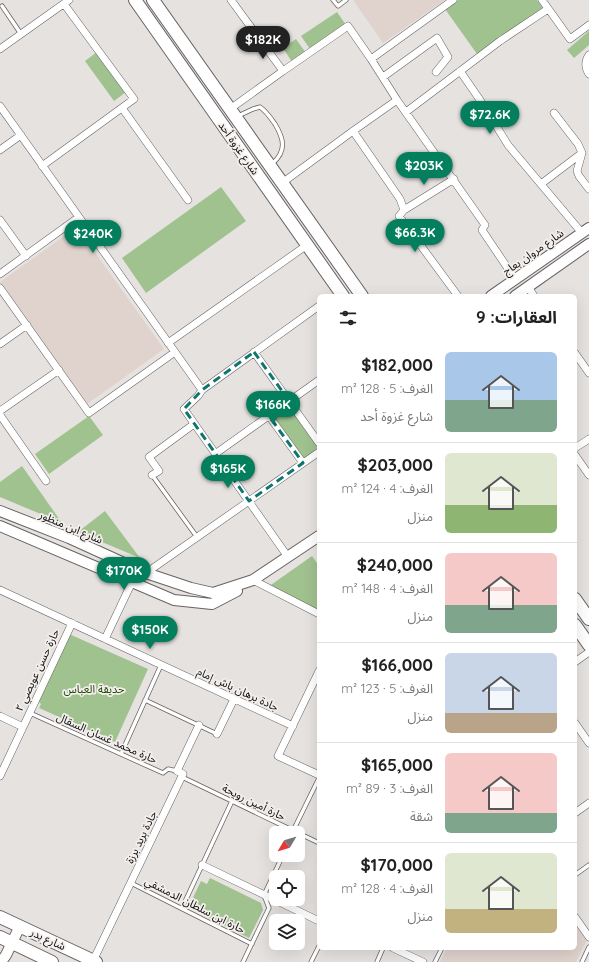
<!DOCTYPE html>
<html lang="ar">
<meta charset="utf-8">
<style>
:root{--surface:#fff;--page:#f6f6f6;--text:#222;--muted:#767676;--line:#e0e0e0;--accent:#047f5e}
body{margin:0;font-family:Quicksand,"Noto Sans Arabic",sans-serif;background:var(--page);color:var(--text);direction:rtl;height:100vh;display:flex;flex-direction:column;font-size:15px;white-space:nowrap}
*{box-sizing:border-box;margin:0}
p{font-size:13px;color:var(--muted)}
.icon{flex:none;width:22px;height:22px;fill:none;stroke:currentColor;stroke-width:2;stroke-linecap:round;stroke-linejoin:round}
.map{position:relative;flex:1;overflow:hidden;direction:ltr}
.sheet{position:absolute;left:317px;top:294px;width:260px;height:656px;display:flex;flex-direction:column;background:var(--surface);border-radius:6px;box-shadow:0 4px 16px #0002;direction:rtl}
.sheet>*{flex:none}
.needle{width:26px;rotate:232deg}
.controls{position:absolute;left:269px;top:826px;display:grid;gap:8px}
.controls a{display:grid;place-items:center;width:36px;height:36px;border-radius:6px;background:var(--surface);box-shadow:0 4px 16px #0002;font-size:20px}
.price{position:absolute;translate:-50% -34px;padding:0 9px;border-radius:14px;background:var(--accent);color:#fff;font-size:13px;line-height:26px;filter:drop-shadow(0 1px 2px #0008)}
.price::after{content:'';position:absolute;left:50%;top:24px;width:12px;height:9px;margin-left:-6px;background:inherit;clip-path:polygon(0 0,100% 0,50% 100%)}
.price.selected{background:#222;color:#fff}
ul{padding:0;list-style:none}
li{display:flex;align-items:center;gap:12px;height:100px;padding:0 20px}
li+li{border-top:1px solid var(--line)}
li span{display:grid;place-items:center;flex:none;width:112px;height:80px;border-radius:6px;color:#555}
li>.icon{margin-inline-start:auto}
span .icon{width:48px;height:48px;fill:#fffc;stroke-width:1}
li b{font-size:17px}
h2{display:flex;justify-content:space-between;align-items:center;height:48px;padding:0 20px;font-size:17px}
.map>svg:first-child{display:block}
.built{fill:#e0d3ce}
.green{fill:#a0c28f}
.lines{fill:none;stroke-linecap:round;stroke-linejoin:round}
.service-casing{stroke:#676362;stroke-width:5}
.minor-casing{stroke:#676362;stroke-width:8}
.secondary-casing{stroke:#676362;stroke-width:12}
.primary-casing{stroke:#676362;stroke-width:14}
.service{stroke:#fff;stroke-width:3.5}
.minor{stroke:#fff;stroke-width:7}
.secondary{stroke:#fff;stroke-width:10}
.primary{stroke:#fff;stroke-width:12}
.marked{fill:none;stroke:#0f766e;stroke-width:3;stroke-dasharray:8 5;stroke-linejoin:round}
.labels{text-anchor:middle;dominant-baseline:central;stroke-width:3.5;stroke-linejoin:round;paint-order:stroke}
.street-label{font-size:11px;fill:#0f0e0d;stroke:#f3efed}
.park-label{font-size:11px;fill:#204503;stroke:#f3efed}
</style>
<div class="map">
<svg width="589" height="962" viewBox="0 0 589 962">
<rect width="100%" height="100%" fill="#e6e2e0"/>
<path class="built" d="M353,0H445L383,43Z
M77,227L164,349L87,404L0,283V282Z
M575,925L587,940L576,962H440L447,948H575Z"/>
<path class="green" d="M458,0H537L543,8L477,54L445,9Z
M337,12L346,25L310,49L301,36Z
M589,31V45L574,58L567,50Z
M296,39L306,53L292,62L283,48Z
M97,52L126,92L114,101L85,61Z
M221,187L246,221L146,293L122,258Z
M290,402L319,443V452L303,463L269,416Z
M89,416L103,435L49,474L35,454Z
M22,466L62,523L0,497V482Z
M105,511L140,558L78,532Z
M312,556L319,566V610L268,587Z
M69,634L148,669L115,742L39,708L41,704L39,702Z
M210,878L261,903L263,910L249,938L194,910L190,904L201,881L207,884Z"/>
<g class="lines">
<defs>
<path id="service" d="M333,0L338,6L346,0
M2,6L21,34
M238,116L253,109L260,107C267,112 270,117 275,124C284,139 287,151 272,164
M152,475L197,537
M145,700L217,734
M30,713L163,773L168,769L177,771
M121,754L161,665
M182,777L319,843
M292,833L319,778
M575,875L589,865
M131,883L252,944
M182,908L232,801
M243,962L269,908L264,895L283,855
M311,962L319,946
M377,962L383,948
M435,962L442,948
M582,962L589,947"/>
<path id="minor" d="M542,0L570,39L589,25
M0,49L69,0
M589,55C585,61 585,68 589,74
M371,59L453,0
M283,71L348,26L371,59L397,100
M460,71L480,100L508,145L582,233
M383,77L437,38L448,57L436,72
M0,106L202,390
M122,108L188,200
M230,109L283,71L231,0
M406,112L500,41L548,9
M554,113L578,144L582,153L577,171L579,176L589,189
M353,131L400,199L404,210
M0,150L21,135
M42,166L134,99L64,4
M454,179L404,210L399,216L458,296
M282,183L353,131L397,100L485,225L482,230L515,279
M541,184L582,153
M0,220L26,256
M0,274L79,217
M528,287L534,296
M0,288L89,413L175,352
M168,343L307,245
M0,344L27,325
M254,352L319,443
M575,353L589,373
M0,411L59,370
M0,415L46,481
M269,416L303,463
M575,448L589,439
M215,454L319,380
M575,455L589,475
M152,475L159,471L149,457L194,424
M288,557L184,409L198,396L202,390L319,306
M146,573L319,452
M253,580L319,614
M0,590L293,726
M105,639L132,582
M575,662L589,652
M319,671L278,756L319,775
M0,716L23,727
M575,723L589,743
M217,734L234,699
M0,776L72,623
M575,813L589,803
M202,865L319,921
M575,917L589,937
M393,948L423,962
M93,961L183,774L177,771L199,725"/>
<path id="secondary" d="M491,296L589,228
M515,296L589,244
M0,511L69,538L146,573L191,588L213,593L253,580L319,536
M0,526L174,600L212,604L237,591
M1,962L6,955L20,926"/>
<path id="primary" d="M135,0L343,296
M153,0L362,296
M575,599L589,619
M575,625L589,645
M0,917L96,962
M0,937L52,962"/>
</defs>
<use href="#service" class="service-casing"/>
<use href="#minor" class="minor-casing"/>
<use href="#secondary" class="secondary-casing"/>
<use href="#primary" class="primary-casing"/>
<use href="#service" class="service"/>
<use href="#minor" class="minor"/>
<use href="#secondary" class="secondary"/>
<use href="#primary" class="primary"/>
</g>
<path class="marked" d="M254,352L290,402L269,416L303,463L249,501L184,409L202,390Z"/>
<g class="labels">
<g class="street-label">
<text transform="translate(239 148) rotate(55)">شارع غزوة أحد</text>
<text transform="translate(533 252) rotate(-35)">شارع مروان بعاج</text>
<text transform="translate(71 527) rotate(23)">شارع ابن منظور</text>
<text transform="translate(37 670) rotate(-65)">حارة حسن عويصي ٢</text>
<text transform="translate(238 689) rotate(25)">جادة برهان باش إمام</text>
<text transform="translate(107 738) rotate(24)">حارة محمد غسان السقال</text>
<text transform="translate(254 802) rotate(26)">حارة أمين رويحة</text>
<text transform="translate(141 837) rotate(-64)">جادة بريد برزة</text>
<text transform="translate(195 905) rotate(27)">حارة ابن سلطان الدمشقي</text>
<text transform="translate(48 939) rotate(25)">شارع بدر</text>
</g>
<g class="park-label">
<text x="94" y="689">حديقة العباس</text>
</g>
</g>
</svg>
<div class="controls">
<a><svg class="needle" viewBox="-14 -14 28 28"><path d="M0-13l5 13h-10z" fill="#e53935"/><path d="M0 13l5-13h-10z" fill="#767676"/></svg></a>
<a><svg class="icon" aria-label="locate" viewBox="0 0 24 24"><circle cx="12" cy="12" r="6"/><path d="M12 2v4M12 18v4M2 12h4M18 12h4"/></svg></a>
<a><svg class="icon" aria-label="layers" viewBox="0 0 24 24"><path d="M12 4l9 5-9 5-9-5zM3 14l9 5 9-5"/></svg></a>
</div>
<b class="price selected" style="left:263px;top:60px">$182K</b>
<b class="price" style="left:490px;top:135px">$72.6K</b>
<b class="price" style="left:424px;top:186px">$203K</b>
<b class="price" style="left:415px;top:253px">$66.3K</b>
<b class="price" style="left:93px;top:254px">$240K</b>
<b class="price" style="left:273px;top:425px">$166K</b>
<b class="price" style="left:228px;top:489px">$165K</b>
<b class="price" style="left:124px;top:591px">$170K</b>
<b class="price" style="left:150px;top:650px">$150K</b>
<section class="sheet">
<h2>العقارات: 9<svg class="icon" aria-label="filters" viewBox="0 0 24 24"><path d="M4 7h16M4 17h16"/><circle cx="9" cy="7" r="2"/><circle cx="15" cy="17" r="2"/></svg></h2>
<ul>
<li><span style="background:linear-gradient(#a9c7e8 60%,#7fa58c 0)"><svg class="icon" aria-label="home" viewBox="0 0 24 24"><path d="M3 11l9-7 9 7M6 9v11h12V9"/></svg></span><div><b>$182,000</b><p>الغرف: 5 · 128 m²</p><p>شارع غزوة أحد</p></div></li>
<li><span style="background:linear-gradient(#dfe7d0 65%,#8fb573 0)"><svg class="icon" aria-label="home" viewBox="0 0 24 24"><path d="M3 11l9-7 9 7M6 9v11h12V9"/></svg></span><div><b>$203,000</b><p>الغرف: 4 · 124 m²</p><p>منزل</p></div></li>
<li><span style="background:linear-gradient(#f6c9c9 65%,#7fa58c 0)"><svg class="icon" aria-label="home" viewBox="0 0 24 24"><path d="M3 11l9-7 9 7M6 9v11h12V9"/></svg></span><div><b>$240,000</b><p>الغرف: 4 · 148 m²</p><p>منزل</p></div></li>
<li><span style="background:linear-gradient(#c9d6e8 75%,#b9a48a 0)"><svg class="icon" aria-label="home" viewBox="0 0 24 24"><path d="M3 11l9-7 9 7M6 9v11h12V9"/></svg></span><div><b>$166,000</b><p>الغرف: 5 · 123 m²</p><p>منزل</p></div></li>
<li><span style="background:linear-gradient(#f6c9c9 75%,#7fa58c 0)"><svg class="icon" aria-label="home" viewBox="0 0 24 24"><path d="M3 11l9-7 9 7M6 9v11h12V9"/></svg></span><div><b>$165,000</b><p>الغرف: 3 · 89 m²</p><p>شقة</p></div></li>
<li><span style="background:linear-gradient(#dfe7d0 70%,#c2b280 0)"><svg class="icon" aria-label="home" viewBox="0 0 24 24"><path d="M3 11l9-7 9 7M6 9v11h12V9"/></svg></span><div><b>$170,000</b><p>الغرف: 4 · 128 m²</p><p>منزل</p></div></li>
</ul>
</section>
</div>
